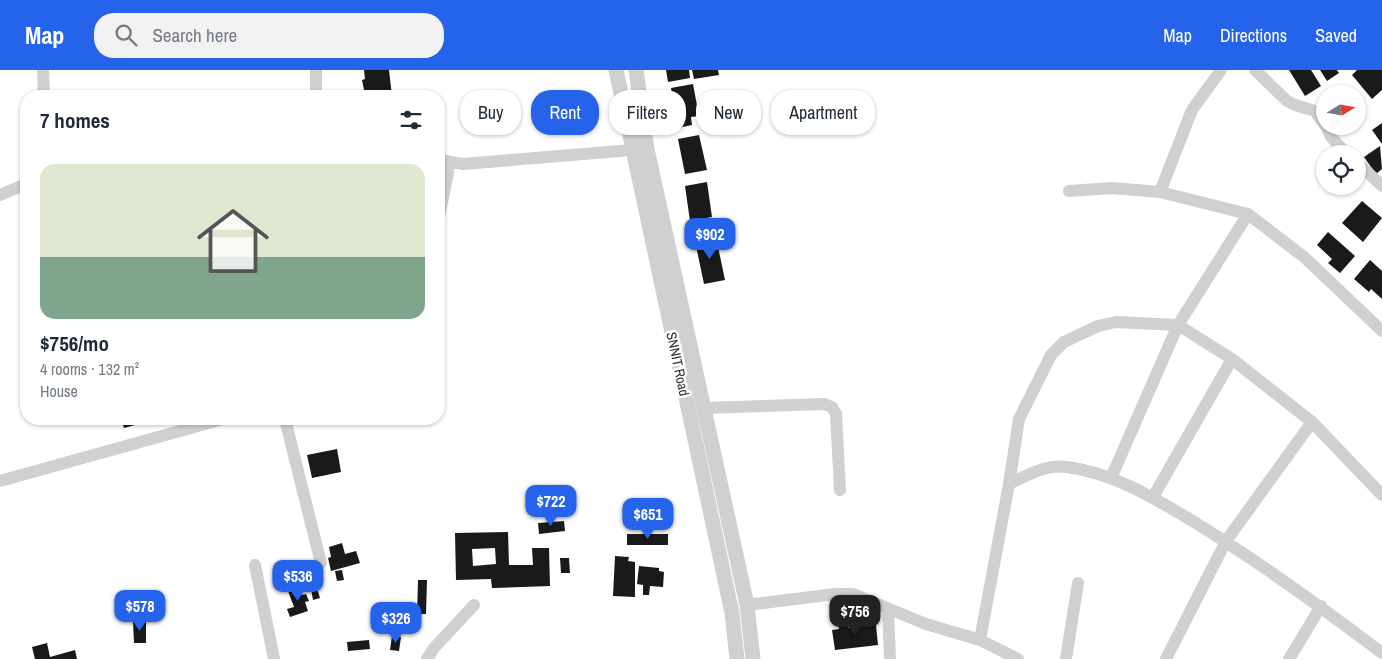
<!DOCTYPE html>
<meta charset="utf-8">
<style>
:root{--surface:#fff;--page:#f2f2f3;--text:#1f2937;--muted:#747a83;--line:#e0e1e3;--accent:#2563eb}
body{margin:0;font-family:"Archivo Narrow",sans-serif;background:var(--page);color:var(--text);height:100vh;display:flex;flex-direction:column;font-size:19px;white-space:nowrap}
*{box-sizing:border-box;margin:0}
p{font-size:16px;color:var(--muted)}
.icon{flex:none;width:28px;height:28px;fill:none;stroke:currentColor;stroke-width:2;stroke-linecap:round;stroke-linejoin:round}
.map{position:relative;flex:1;overflow:hidden}
.side{position:absolute;left:20px;top:20px;width:425px;height:335px;display:flex;flex-direction:column;background:var(--surface);border-radius:20px;box-shadow:0 1px 4px #0004}
.side>*{flex:none}
.banner{position:absolute;left:460px;top:20px;width:475px;height:45px;display:flex;gap:10px}
.needle{width:32px;rotate:79deg}
.buttons{position:absolute;left:1316px;top:15px;display:grid;gap:10px}
.buttons a{display:grid;place-items:center;width:50px;height:50px;border-radius:50%;background:var(--surface);box-shadow:0 1px 4px #0004;font-size:25px}
.price{position:absolute;translate:-50% -42px;padding:0 11px;border-radius:10px;background:var(--accent);color:#fff;font-size:16px;line-height:32px;filter:drop-shadow(0 1px 2px #0008)}
.price::after{content:'';position:absolute;left:50%;top:30px;width:15px;height:11px;margin-left:-8px;background:inherit;clip-path:polygon(0 0,100% 0,50% 100%)}
.price.selected{background:#222;color:#fff}
ul{padding:0;list-style:none}
li{display:grid;align-content:center;gap:10px;height:265px;padding:0 20px}
li+li{border-top:1px solid var(--line)}
li span{display:grid;place-items:center;height:155px;border-radius:15px;color:#555}
li>.icon{margin-inline-start:auto}
span .icon{width:90px;height:90px;fill:#fffc;stroke-width:1}
li b{font-size:21px}
h2{display:flex;justify-content:space-between;align-items:center;height:60px;padding:0 20px;font-size:21px}
.tag{padding:0 18px;border-radius:20px;background:var(--surface);box-shadow:0 1px 4px #0004;font-size:18px;line-height:45px}
.tag.selected{background:var(--accent);color:#fff}
header{display:flex;align-items:center;gap:30px;box-sizing:border-box;height:70px;padding:0 25px;background:var(--accent);color:#fff}
header strong{font-size:24px}
nav{display:flex;gap:28px;margin-inline-start:auto;font-size:18px}
.search{width:350px;height:45px;background:var(--page);display:flex;align-items:center;gap:12px;box-sizing:border-box;padding:0 18px;border-radius:20px;color:var(--muted);font-size:19px}
.map>svg:first-child{display:block}
.building{fill:#1a1a1a;fill-rule:evenodd}
.lines{fill:none;stroke-linecap:round;stroke-linejoin:round}
.minor{stroke:#d0d0d0;stroke-width:12}
.tertiary{stroke:#d0d0d0;stroke-width:15}
.labels{text-anchor:middle;dominant-baseline:central;stroke-width:5;stroke-linejoin:round;paint-order:stroke}
.street-label{font-size:14px;fill:#333;stroke:#fff}
</style>
<header>
<strong>Map</strong>
<div class="search"><svg class="icon" aria-label="search" viewBox="0 0 24 24"><circle cx="10" cy="10" r="6"/><path d="M15 15l6 6"/></svg>Search here</div>
<nav><a>Map</a><a>Directions</a><a>Saved</a></nav>
</header>
<div class="map">
<svg width="1382" height="589" viewBox="0 0 1382 589">
<rect width="100%" height="100%" fill="#fff"/>
<path class="building" d="M364,0H389L392,26H361V23L367,22V20H364L362,10L365,9Z
M666,0H689L690,8L668,12Z
M692,0H718L719,5L694,9Z
M1289,0H1311L1321,16L1305,26Z
M1320,0H1337L1339,3L1327,11Z
M1357,0H1382V20L1372,29L1352,5Z
M693,14L699,46L691,47L692,55L673,59L670,40L675,39L671,18Z
M1382,53V74L1372,60Z
M699,65L707,100L685,104L678,69Z
M1380,76L1382,99L1376,104L1364,87Z
M707,112L712,147L690,151L685,116Z
M1362,131L1382,148L1363,172L1342,153Z
M1328,162L1355,186L1340,203L1328,193L1332,189L1317,175Z
M716,167L725,210L704,214L695,171Z
M1370,190L1382,201V229L1371,219L1369,222L1354,209Z
M121,349H157L124,358Z
M337,379L341,402L312,408L307,385Z
M564,451L565,461L539,464L538,453Z
M508,462L509,495H533L532,478H549L550,516L492,518L491,509L456,510L455,463ZM495,478L496,494L473,496L472,479Z
M627,464H668V475H627Z
M342,473L345,484L356,481L360,493L331,501L328,488L331,487L329,477Z
M615,486L629,487L628,491L635,492V527L613,526Z
M560,488H569L570,503H561Z
M639,496L659,498V501L664,502L663,517L650,516L649,525H643V515L637,514Z
M342,500L344,510L337,511L335,501Z
M418,510H427L426,544H417Z
M299,517L302,525L306,524L309,531L305,532L308,541L290,547L287,539L294,537L288,521Z
M317,518L320,528L313,530L311,519Z
M146,550V573H134L133,551Z
M848,553V558L876,555L878,575L835,580L832,560L839,559L838,554Z
M392,566L401,567L399,581L390,580Z
M369,570L370,579L348,581L347,572Z
M47,573L50,587L75,580L77,589H35L32,577Z"/>
<g class="lines">
<path class="minor" d="M43,0L44,26
M1255,0L1287,31L1295,35L1315,41L1325,55
M316,26V0
M1326,56L1331,67L1347,84
M439,90L463,94L632,80
M1358,93L1382,116
M1069,121L1112,118L1160,122L1248,144
M1160,122L1192,40L1221,0
M0,125L26,114
M439,147L448,103L447,91
M705,338L824,334L832,337L836,344L840,420
M285,349L321,493
M1111,408L1178,255L1248,144L1304,187L1382,261
M0,411L223,349
M1009,414L1019,349L1051,285L1064,272L1098,256L1116,252L1178,255L1232,289L1312,352L1382,425
M1153,427L1232,289
M255,495L274,589
M747,535L835,524H853L926,554L980,570L1018,589
M888,539L890,589
M980,570L1009,414C1026,406 1046,394 1066,397C1111,402 1154,428 1191,450C1258,491 1320,536 1382,583
M427,589L434,578L474,535
M1066,589L1078,513
M1166,589L1226,471L1312,352
M1289,589L1321,536"/>
<path class="tertiary" d="M616,0L732,543L737,589
M636,0L647,79L747,535L753,589"/>
</g>
<g class="labels">
<g class="street-label">
<text transform="translate(678 294) rotate(78)">SNNIT Road</text>
</g>
</g>
</svg>
<div class="buttons">
<a><svg class="needle" viewBox="-14 -14 28 28"><path d="M0-13l5 13h-10z" fill="#e53935"/><path d="M0 13l5-13h-10z" fill="#747a83"/></svg></a>
<a><svg class="icon" aria-label="locate" viewBox="0 0 24 24"><circle cx="12" cy="12" r="6"/><path d="M12 2v4M12 18v4M2 12h4M18 12h4"/></svg></a>
</div>
<b class="price" style="left:710px;top:190px">$902</b>
<b class="price" style="left:551px;top:457px">$722</b>
<b class="price" style="left:648px;top:470px">$651</b>
<b class="price" style="left:298px;top:532px">$536</b>
<b class="price" style="left:140px;top:562px">$578</b>
<b class="price selected" style="left:855px;top:567px">$756</b>
<b class="price" style="left:396px;top:574px">$326</b>
<div class="banner">
<a class="tag">Buy</a>
<a class="tag selected">Rent</a>
<a class="tag">Filters</a>
<a class="tag">New</a>
<a class="tag">Apartment</a>
</div>
<section class="side">
<h2>7 homes<svg class="icon" aria-label="filters" viewBox="0 0 24 24"><path d="M4 7h16M4 17h16"/><circle cx="9" cy="7" r="2"/><circle cx="15" cy="17" r="2"/></svg></h2>
<ul>
<li><span style="background:linear-gradient(#dfe7d0 60%,#7fa58c 0)"><svg class="icon" aria-label="home" viewBox="0 0 24 24"><path d="M3 11l9-7 9 7M6 9v11h12V9"/></svg></span><div><b>$756/mo</b><p>4 rooms · 132 m²</p><p>House</p></div></li>
</ul>
</section>
</div>
